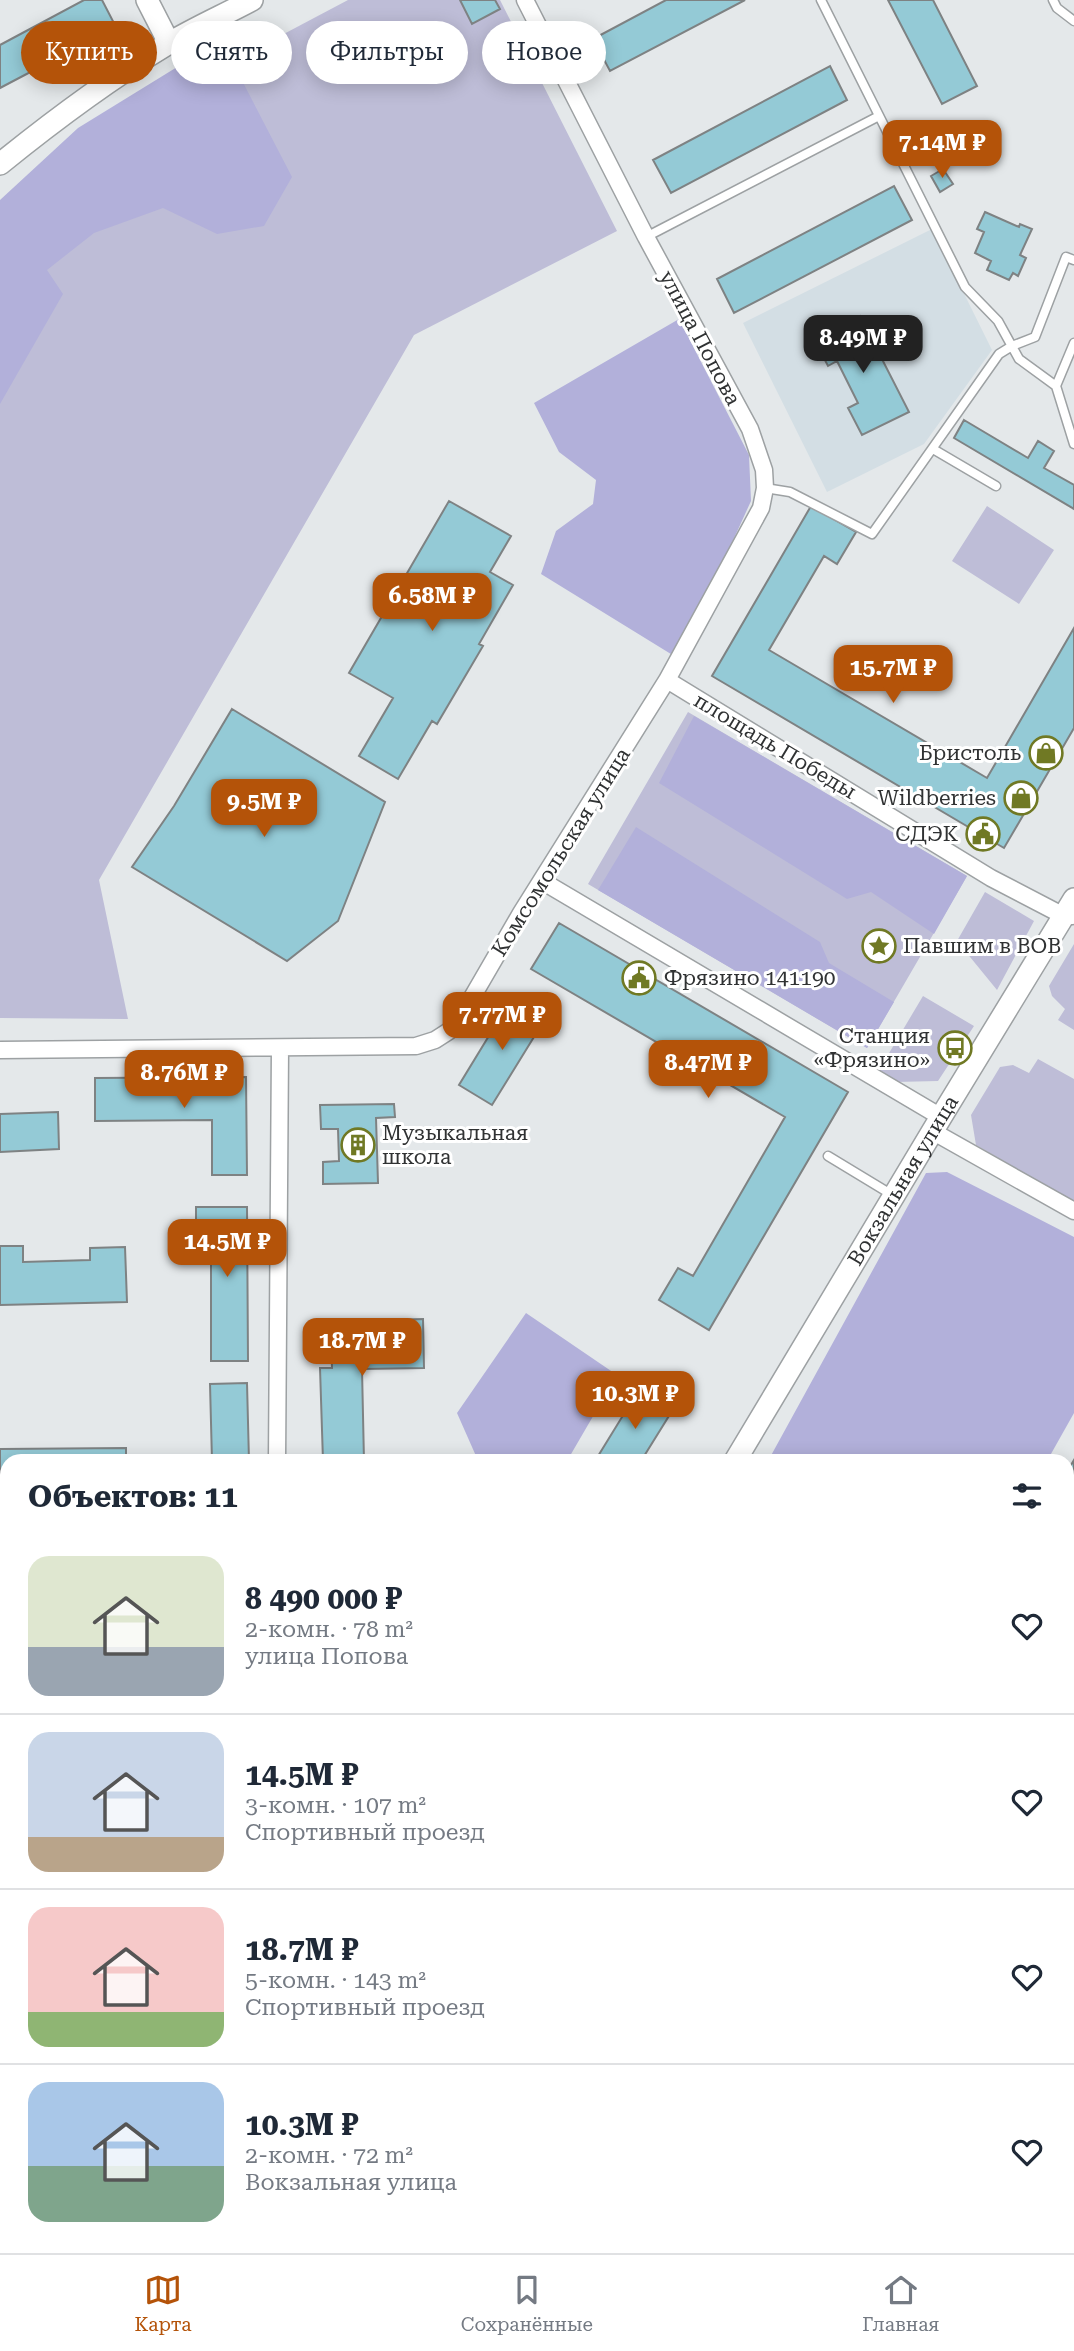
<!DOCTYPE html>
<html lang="ru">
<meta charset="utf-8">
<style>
:root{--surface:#fff;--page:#f2f2f3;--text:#1f2937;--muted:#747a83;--line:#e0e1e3;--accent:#b45309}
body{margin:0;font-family:"Roboto Serif",serif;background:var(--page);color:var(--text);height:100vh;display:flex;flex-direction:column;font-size:26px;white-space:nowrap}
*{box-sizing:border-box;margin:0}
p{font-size:23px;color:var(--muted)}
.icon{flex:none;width:38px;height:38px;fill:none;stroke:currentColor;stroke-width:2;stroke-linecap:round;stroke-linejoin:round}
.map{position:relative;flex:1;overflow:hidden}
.details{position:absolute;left:0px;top:1454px;width:1074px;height:800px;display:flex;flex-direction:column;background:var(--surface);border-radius:21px 21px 0 0;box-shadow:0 4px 18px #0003}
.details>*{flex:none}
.top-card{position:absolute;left:21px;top:21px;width:700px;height:63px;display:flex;gap:14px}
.price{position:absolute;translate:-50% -60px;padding:0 16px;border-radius:14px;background:var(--accent);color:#fff;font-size:23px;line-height:46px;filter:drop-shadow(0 2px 4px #0008)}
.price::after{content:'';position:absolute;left:50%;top:42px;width:21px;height:16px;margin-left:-10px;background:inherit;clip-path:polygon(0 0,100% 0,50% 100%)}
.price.active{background:#222;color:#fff}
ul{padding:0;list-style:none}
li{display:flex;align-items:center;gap:21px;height:175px;padding:0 28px}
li+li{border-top:2px solid var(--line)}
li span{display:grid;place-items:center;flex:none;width:196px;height:140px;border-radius:21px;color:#555}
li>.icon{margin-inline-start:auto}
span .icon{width:84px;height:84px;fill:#fffc;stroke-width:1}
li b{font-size:30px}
h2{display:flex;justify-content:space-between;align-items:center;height:84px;padding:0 28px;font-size:30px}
.pill{padding:0 24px;border-radius:32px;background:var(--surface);box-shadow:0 4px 18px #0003;font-size:24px;line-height:63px}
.pill.active{background:var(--accent);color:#fff}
.tab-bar{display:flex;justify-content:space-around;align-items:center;height:98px;border-top:2px solid var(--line);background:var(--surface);font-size:19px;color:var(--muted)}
.tab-bar a{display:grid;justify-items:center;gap:4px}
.tab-bar .active{color:var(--accent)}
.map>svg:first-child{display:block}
.built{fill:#d3dee4}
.green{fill:#bebdd7}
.forest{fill:#b2b0da}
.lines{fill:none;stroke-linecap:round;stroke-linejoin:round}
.stream{stroke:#7ca4a0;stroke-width:6}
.building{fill:#94cad6;stroke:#7e8283;stroke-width:2}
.lane-casing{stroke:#9da1a3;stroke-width:11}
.street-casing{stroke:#9da1a3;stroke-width:19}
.secondary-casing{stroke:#9da1a3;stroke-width:24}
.lane{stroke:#fff;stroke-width:8}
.street{stroke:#fff;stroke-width:16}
.secondary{stroke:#fff;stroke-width:21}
.labels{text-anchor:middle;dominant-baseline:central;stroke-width:6;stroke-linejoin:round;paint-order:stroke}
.street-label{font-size:21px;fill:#303233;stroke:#fff}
.poi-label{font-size:21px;fill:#303233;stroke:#fff;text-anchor:end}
</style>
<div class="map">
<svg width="1074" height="2253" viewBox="0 0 1074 2253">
<rect width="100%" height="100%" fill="#e4e8ea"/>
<path class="built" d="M932,229L992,350L924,444L827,492L743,323Z
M1074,2163V2253H1023L1027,2247H1068V2175Z"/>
<path class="green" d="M348,0H500L617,231L414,335L99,880L128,1019L0,1018V243L189,84Z
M987,506L1054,550L1019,604L952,561Z
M688,712L967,876L867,1048L588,884Z
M985,892L1034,921L997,990L957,941Z
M1074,944V1030L1058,1020L1065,1009L1052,996L1049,986Z
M923,996L974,1026L938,1081L895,1082L879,1070Z
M1038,1059L1074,1079V1202L976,1145L971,1115L1000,1067L1013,1065L1029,1073Z
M518,2249V2253H139Z"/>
<path class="forest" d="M221,40L292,177L264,226L217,234L163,208L94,233L47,270L63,294L0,404V200L78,128Z
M679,319L749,455L751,501L679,659L541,574L556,531L593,504L596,480L559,452L534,403Z
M694,716L967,876L934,934L871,892L847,899L659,783Z
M636,827L820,942L829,963L894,1002L867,1048L598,890Z
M947,1172L1074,1237V1413L1047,1461H768L926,1173Z
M526,1313L617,1375L567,1461H486L476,1456L457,1413Z
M578,2247H758L787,2253H578Z
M850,2247H969L965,2253H847Z"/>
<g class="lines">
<path class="stream" d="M1068,2116L1074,2103
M989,2253L993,2247"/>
</g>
<path class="building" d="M84,0H102L116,27L0,88V45Z
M460,0H495L500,9L472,24Z
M666,0H745L610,71L593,39Z
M888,0H933L977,86L942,104Z
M830,66L847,100L671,193L653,160Z
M943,169L953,184L940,192L931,176Z
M894,186L912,220L734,313L717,279Z
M985,212L1019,227L1020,224L1032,229L1020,255L1026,258L1018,276L1013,273L1009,280L987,270L991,261L975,253L984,232L977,229Z
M860,316L909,412L862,435L848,408L858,403L837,361L828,366L814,339Z
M964,420L1028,458L1038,441L1054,451L1044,468L1074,485V509L954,438Z
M449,501L511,536L490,572L513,585L479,644L483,646L437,724L432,721L398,779L359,756L393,698L349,673Z
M811,506L856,532L837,564L824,556L769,650L987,778L1074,628V728L1004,848L712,676Z
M232,709L385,802L338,921L287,961L132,867L174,806Z
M559,923L848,1092L709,1330L659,1300L678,1268L693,1276L785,1117L531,969Z
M512,998L545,1019L492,1105L459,1085Z
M246,1077L247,1175H212V1120L95,1121V1078Z
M394,1104L395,1117L376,1118L378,1183L323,1184V1162L339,1161L338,1129H321L320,1105Z
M58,1112L59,1149L0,1152V1114Z
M196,1207H247L248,1361H211V1240H196Z
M0,1246H23V1262L90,1260V1248L125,1247L127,1302L0,1305Z
M423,1319L424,1368L362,1369L364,1461H323L320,1368H332L331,1338L342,1337V1321Z
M247,1383L249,1461H212L210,1384Z
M638,1391L672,1411L641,1461H595Z
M126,1448V1461H7V1506H0V1449Z
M1074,1460V1562L1068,1573V1470Z
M0,1628H7V1674H0Z
M0,2067H7V2084H0Z
M0,2204H7V2246H0Z"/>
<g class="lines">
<defs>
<path id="lane" d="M821,0L965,287L998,321L1019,359L1056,386L1074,444
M1053,0L1057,8L1074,21
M646,237L879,116
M1056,386L1074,343
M933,449L996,486
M765,488L790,492L872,534L999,354L1012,346L1035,337L1066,257L1074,260
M828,1156L894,1196"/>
<path id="street" d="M667,680L991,878L1064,916H1072
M542,881L941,1117
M0,1050L416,1046L435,1040L449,1031L463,1013L521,913L667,680L761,508L765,488L764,470L750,429L646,237L525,0
M932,1131L1074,1211
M277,1461L280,1048
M1068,2001L1074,2005"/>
<g id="secondary">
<path d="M147,0L169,43"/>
<path d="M0,164C53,121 108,80 166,45C194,28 224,15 252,0"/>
<path id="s1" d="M735,1461L941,1117L1074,899"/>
<path d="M0,1714H7"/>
<path d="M538,2247V2253"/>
</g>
</defs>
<use href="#lane" class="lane-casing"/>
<use href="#street" class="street-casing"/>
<use href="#secondary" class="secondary-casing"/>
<use href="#lane" class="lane"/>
<use href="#street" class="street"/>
<use href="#secondary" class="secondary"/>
</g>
<defs>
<symbol id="shop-ring" viewBox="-11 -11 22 22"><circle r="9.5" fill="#fff" stroke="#707924" stroke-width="1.5"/><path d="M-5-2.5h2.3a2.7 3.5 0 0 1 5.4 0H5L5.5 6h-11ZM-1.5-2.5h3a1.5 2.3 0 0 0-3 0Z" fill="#707924"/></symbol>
<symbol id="civic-ring" viewBox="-11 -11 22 22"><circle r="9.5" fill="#fff" stroke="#707924" stroke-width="1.5"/><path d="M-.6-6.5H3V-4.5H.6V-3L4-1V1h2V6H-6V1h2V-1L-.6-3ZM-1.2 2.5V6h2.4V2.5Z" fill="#707924"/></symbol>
<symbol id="sight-ring" viewBox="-11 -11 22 22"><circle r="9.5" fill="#fff" stroke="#707924" stroke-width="1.5"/><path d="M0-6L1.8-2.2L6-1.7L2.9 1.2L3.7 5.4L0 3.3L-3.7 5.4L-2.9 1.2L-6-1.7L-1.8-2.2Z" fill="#707924"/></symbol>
<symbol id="bus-ring" viewBox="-11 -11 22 22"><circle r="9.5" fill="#fff" stroke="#707924" stroke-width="1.5"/><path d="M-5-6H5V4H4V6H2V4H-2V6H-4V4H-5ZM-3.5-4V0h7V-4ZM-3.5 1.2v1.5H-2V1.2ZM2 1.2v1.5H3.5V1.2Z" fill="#707924"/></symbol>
<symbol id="building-ring" viewBox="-11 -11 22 22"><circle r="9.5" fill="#fff" stroke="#707924" stroke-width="1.5"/><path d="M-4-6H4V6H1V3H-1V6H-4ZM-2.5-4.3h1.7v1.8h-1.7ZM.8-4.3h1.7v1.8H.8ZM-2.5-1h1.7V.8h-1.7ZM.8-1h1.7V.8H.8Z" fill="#707924"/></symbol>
</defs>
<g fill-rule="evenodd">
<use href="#shop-ring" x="1027" y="734" width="38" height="38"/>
<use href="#shop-ring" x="1002" y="779" width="38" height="38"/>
<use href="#civic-ring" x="964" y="815" width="38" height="38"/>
<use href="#sight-ring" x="860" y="927" width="38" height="38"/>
<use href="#civic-ring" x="620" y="959" width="38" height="38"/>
<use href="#bus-ring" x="936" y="1029" width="38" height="38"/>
<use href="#building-ring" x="339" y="1126" width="38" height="38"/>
</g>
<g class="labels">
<g class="street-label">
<text transform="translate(700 338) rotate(62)">улица Попова</text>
<text transform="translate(775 746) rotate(31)">площадь Победы</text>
<text transform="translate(561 852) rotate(-58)">Комсомольская улица</text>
<text stroke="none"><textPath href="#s1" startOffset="327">Вокзальная улица</textPath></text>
</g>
<g class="poi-label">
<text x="1021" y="753">Бристоль</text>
<text x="996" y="798">Wildberries</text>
<text x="958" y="834">СДЭК</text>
<text x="903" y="946" text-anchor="start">Павшим в ВОВ</text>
<text x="664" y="978" text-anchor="start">Фрязино 141190</text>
<text x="930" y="1036">Станция<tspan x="930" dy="24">«Фрязино»</tspan></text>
<text x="382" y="1133" text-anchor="start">Музыкальная<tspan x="382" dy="24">школа</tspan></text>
</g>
</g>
</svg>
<b class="price" style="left:942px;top:180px">7.14M ₽</b>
<b class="price active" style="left:863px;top:375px">8.49M ₽</b>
<b class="price" style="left:432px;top:633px">6.58M ₽</b>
<b class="price" style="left:893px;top:705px">15.7M ₽</b>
<b class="price" style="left:264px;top:839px">9.5M ₽</b>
<b class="price" style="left:502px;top:1052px">7.77M ₽</b>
<b class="price" style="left:708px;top:1100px">8.47M ₽</b>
<b class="price" style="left:184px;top:1110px">8.76M ₽</b>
<b class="price" style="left:227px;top:1279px">14.5M ₽</b>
<b class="price" style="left:362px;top:1378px">18.7M ₽</b>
<b class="price" style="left:635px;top:1431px">10.3M ₽</b>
<div class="top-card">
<a class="pill active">Купить</a>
<a class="pill">Снять</a>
<a class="pill">Фильтры</a>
<a class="pill">Новое</a>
</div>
<section class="details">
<h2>Объектов: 11<svg class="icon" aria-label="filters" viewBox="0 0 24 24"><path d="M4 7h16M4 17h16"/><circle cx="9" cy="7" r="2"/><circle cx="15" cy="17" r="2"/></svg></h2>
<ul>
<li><span style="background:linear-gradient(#dfe7d0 65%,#9aa5b1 0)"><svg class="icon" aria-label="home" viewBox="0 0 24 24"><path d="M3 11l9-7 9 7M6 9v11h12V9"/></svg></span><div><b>8 490 000 ₽</b><p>2-комн. · 78 m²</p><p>улица Попова</p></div><svg class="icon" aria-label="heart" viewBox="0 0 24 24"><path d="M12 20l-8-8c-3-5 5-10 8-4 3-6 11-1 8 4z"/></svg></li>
<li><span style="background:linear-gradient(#c9d6e8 75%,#b9a48a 0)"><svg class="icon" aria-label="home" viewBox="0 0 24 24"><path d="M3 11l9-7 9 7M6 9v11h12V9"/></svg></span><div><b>14.5M ₽</b><p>3-комн. · 107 m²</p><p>Спортивный проезд</p></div><svg class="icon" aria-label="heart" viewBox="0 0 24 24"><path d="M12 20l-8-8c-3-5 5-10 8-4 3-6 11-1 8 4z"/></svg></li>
<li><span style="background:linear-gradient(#f6c9c9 75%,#8fb573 0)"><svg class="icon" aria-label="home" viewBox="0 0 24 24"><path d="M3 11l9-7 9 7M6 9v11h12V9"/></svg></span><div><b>18.7M ₽</b><p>5-комн. · 143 m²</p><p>Спортивный проезд</p></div><svg class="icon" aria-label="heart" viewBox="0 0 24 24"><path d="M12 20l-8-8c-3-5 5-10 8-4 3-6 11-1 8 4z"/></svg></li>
<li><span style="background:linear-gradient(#a9c7e8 60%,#7fa58c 0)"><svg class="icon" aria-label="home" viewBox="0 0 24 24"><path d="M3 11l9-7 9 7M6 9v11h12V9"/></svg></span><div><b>10.3M ₽</b><p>2-комн. · 72 m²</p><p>Вокзальная улица</p></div><svg class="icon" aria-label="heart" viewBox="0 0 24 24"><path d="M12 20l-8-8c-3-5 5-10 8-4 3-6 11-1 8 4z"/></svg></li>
</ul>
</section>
</div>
<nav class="tab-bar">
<a class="active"><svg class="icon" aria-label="map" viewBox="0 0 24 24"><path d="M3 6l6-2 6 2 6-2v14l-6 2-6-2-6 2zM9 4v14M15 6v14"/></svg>Карта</a>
<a><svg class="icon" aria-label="saved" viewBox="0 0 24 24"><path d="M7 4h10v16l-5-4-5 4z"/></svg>Сохранённые</a>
<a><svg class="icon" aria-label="home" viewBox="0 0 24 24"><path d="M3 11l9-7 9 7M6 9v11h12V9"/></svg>Главная</a>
</nav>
